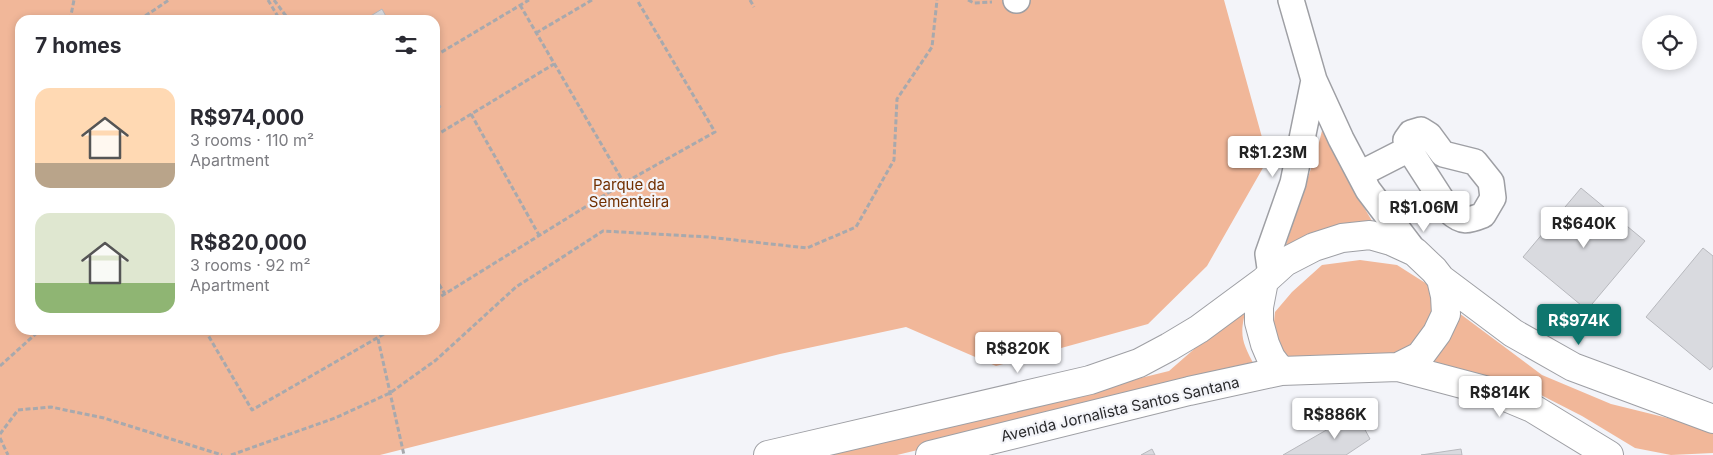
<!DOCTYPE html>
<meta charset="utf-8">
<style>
:root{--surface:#fff;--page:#f7f7f7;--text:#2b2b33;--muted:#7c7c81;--accent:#0f766e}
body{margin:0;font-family:Inter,sans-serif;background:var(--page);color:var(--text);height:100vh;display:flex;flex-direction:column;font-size:19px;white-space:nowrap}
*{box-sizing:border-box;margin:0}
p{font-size:16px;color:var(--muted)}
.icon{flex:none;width:28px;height:28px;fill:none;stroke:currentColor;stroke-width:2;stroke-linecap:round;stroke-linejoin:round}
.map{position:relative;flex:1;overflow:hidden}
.drawer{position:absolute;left:15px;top:15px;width:425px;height:320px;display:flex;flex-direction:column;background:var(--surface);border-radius:15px;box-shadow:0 2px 8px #0003}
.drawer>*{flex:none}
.controls{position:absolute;left:1642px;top:15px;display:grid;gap:10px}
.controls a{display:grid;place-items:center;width:55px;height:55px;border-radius:50%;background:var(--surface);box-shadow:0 2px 8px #0003;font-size:25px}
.price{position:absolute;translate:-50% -42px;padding:0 11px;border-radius:5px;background:#fff;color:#222;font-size:16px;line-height:32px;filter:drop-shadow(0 1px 2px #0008)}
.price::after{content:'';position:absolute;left:50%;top:30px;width:15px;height:11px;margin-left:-8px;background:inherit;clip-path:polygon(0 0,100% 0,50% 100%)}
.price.current{background:var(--accent);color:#fff}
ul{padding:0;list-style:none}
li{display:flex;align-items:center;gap:15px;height:125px;padding:0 20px}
li span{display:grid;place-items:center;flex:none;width:140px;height:100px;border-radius:15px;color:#555}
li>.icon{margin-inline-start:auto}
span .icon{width:60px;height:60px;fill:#fffc;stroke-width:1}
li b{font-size:21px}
h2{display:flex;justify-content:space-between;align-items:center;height:60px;padding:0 20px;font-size:21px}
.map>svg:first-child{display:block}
.green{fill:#f1b799;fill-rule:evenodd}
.building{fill:#d9dadf;stroke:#b7b8bd}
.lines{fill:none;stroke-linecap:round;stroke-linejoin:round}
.minor-casing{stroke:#9e9fa4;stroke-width:28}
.major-casing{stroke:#9e9fa4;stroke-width:30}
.path{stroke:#a8a9ad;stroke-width:3;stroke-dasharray:5 2.5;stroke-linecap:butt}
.minor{stroke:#fff;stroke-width:25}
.major{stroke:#fff;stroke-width:28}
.labels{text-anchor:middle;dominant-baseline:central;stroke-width:4.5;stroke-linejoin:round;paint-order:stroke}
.park-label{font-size:15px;fill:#712f00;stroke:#f3f4f9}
.street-label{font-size:15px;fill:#2a2a2c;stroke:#f3f4f9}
</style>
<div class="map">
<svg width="1713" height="455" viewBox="0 0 1713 455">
<rect width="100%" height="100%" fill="#f3f4f9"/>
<path class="green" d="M0,0H1224L1268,159L1207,266L1148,324L996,366L906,327L780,354L380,455H0ZM20,20H435V330H20Z
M1323,127L1349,182L1378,231L1282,257L1317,150Z
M1360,260L1397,265L1427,284L1435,307L1434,322L1410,352L1297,363L1282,356L1273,331L1275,312L1292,292L1322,265Z
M1248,302C1239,334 1240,339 1256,368L897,455H828L1169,371Z
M1459,313L1542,375L1611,404L1688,423L1713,432V453L1671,455L1635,448L1582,416L1537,393L1429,364Z"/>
<path class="building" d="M382,9L388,20H364Z
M435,97L441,107L435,111Z
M1581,188L1645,241L1587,310L1523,257Z
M1703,248L1713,256V366L1710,370L1646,317Z
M1356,413L1370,439L1346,455H1283Z
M1152,449L1155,455H1141Z
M1461,449L1462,455H1421Z"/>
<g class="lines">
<defs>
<path id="minor" d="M1016,0H1017
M1291,0L1314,80L1341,139L1368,190L1415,252
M1421,130L1429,135L1443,154L1475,162L1491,182L1493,198L1483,215C1468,221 1462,223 1449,211L1409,149L1406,140L1411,133Z
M1360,174L1409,149
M1271,275L1268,254L1293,183L1314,80"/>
<path id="major" d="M1441,279L1513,333L1573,367L1713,419
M1398,367L1496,393L1532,408L1609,455
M768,455L1090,380L1139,363L1169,347L1199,329L1264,281
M930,455L1189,391L1281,371L1398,367L1420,356L1437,333L1446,314L1445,296L1441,279L1434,270L1415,252L1391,241L1370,235L1342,238L1314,247L1285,262L1264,281L1259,307V322L1265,344L1271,358L1281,371"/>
</defs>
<use href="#minor" class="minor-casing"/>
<use href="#major" class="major-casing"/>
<path class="path" d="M268,0L280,20
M274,0L289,20
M750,0L754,7
M968,0L974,3L992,2
M520,5L624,183
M70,20L74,0
M139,20L169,0
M536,33L592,0
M435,56L529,0
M471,114L539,235
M435,136L554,64
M435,278L445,294
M435,300L624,183L715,132L637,0
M205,330L252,410L391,330
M378,339L404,455
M0,366L40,330
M0,434L18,410L51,407L104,418L222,455
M0,438L8,455
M231,455L335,418L390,393L436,360L516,287L603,231L708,237L807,248L856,227L894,160L897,99L932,47L937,0"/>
<use href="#minor" class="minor"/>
<use href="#major" class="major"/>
</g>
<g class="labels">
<g class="park-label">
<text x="629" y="184">Parque da<tspan x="629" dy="17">Sementeira</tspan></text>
</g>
<g class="street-label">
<text transform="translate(1120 409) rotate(-13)">Avenida Jornalista Santos Santana</text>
</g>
</g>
</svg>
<div class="controls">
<a><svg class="icon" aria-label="locate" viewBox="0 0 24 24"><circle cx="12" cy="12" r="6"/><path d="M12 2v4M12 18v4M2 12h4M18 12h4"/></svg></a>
</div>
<b class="price" style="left:1273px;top:178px">R$1.23M</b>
<b class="price" style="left:1424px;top:233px">R$1.06M</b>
<b class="price" style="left:1584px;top:249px">R$640K</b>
<b class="price current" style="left:1579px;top:346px">R$974K</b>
<b class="price" style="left:1018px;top:374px">R$820K</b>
<b class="price" style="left:1500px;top:418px">R$814K</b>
<b class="price" style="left:1335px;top:440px">R$886K</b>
<section class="drawer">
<h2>7 homes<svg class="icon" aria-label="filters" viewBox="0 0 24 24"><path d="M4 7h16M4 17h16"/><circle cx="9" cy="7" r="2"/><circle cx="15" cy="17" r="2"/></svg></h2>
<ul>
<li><span style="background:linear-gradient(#ffd9b3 75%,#b9a48a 0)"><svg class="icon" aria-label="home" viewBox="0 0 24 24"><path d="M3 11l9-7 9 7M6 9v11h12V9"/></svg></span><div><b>R$974,000</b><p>3 rooms · 110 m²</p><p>Apartment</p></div></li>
<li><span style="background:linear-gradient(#dfe7d0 70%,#8fb573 0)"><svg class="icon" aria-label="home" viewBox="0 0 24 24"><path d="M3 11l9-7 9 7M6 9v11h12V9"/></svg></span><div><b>R$820,000</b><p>3 rooms · 92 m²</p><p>Apartment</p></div></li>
</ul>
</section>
</div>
